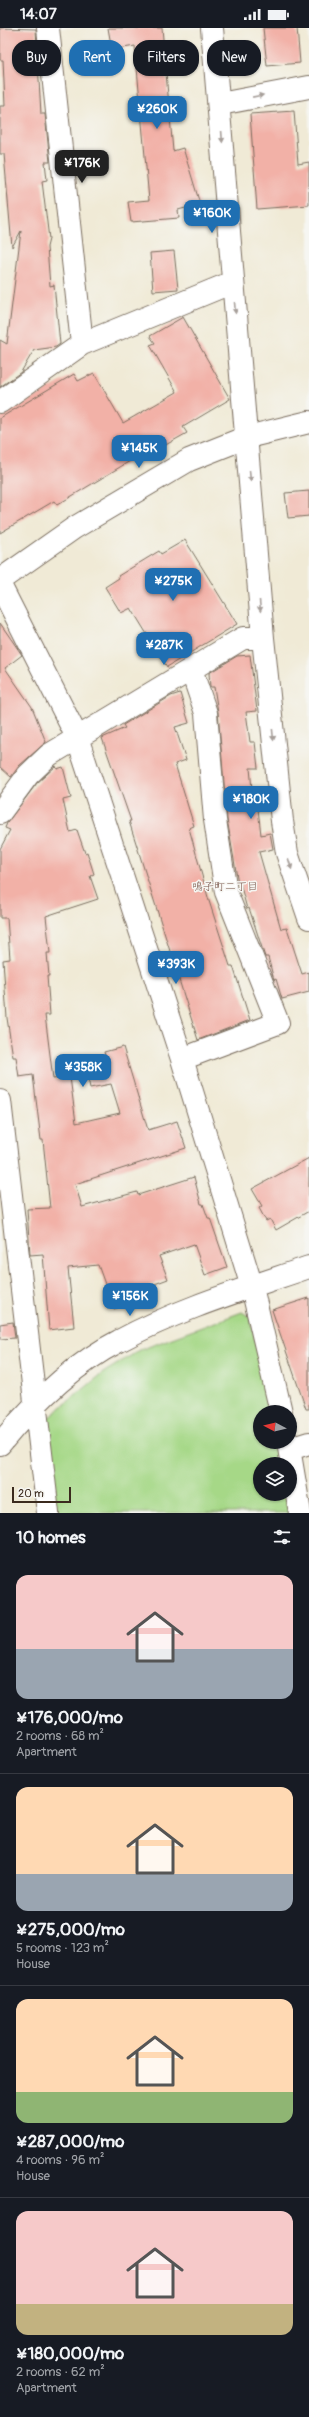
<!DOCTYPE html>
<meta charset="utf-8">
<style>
:root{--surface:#171b24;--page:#20242c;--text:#f1f3f6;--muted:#9ea1a6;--line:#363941;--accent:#1f6fb2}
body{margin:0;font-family:Pangolin,"Klee One",sans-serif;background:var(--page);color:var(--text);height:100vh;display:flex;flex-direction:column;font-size:15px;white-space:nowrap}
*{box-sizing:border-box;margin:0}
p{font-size:13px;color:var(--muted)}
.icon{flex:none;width:22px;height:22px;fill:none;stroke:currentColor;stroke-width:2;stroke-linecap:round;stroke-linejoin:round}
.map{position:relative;height:1485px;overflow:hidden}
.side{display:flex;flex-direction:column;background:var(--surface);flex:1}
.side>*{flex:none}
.hud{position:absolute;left:12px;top:12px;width:285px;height:36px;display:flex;gap:8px}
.needle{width:26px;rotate:277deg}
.buttons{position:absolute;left:253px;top:1377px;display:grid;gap:8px}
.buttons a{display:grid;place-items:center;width:44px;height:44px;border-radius:50%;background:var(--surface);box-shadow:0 1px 3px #0004;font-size:20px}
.scale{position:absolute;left:12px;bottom:10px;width:59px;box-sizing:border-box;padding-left:4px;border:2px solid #3b2a1e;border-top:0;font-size:11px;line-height:14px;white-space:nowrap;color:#3b2a1e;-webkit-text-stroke:3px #f6f6f2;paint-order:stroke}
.price{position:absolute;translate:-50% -34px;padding:0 9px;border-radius:8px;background:var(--accent);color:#fff;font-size:13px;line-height:26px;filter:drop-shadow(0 1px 2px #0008)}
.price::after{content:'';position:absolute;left:50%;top:24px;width:12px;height:9px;margin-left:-6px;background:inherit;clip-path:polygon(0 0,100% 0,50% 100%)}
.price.current{background:#222;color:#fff}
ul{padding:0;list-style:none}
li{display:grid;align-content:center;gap:8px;height:212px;padding:0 16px}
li+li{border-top:1px solid var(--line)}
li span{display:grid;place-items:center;height:124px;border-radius:12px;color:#555}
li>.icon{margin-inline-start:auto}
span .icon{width:72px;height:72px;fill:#fffc;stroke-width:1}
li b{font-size:17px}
h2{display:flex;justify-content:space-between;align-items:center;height:48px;padding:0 16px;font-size:17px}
.chip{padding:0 14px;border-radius:16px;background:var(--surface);box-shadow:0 1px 3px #0004;font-size:14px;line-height:36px}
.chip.current{background:var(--accent);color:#fff}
.status{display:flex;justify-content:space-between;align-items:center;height:28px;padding:0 20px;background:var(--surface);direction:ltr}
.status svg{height:11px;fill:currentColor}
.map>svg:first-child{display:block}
.green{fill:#a6d887;stroke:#708152}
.building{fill:#f2b1a7}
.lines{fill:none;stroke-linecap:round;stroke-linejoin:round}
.minor-casing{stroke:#7a6d5e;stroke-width:24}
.minor{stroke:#fff;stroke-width:22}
.oneway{fill:#a79f9a}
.labels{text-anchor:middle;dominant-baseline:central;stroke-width:3;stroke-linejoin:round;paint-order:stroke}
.neighbourhood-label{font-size:11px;fill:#7b594e;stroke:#f6f6f2}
</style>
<div class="status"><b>14:07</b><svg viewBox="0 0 49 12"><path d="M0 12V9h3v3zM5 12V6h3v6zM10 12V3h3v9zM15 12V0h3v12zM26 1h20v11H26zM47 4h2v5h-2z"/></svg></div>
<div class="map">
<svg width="309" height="1485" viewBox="0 0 309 1485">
<rect width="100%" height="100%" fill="#f6f6f2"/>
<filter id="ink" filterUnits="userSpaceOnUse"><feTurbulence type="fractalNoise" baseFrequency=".025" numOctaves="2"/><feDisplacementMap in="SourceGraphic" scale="8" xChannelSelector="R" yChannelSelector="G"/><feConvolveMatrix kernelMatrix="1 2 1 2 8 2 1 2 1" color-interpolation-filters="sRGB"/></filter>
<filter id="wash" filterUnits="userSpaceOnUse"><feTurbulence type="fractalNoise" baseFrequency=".012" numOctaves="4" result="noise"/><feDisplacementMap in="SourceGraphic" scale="16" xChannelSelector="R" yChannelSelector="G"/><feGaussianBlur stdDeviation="0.9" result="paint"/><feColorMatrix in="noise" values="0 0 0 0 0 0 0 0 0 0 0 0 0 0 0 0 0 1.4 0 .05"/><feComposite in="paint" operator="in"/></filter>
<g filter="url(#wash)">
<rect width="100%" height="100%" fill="#f0ead6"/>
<path class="green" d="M242,1284L250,1289L271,1384H260V1414H278L283,1436H260V1466H289L291,1485H56L46,1397L48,1390L103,1345L140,1322Z"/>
<g id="blocks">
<path class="building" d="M0,0L36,1L41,86H45L50,134H45L47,152L42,153L49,211L47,219L50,258L54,257L60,316L56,319L34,322L21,344L0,359V312L7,316L21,203L12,219L4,126H0V78H5L3,32H0Z
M108,0H162L173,123L183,120L200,176L178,182L179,190L131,194L128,174L149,172L135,18L112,22Z
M263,0H297L300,35L267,38Z
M294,83L298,136L309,134V177L257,181L250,86Z
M174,223L178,261L153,263L150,225Z
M183,289L230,371L183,399L187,405L137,433L135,430L57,477L54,473L0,505V390L74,346L78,353L94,345L123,395L177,364L150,317L155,315L150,308Z
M309,463V488L288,490L285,465Z
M185,512L237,596L167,639L131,580L121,585L105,559L119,550L118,548L159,523L161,526Z
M0,595L22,627L5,640L32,679L46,714L19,738L11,749L0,739Z
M250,627L257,683L246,684L250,714H255L258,740H250L253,772H257L261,807L270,805L273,821L259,824L281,901L287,900L302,946L309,944V964L282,971L276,951L274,952L268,929H265L249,880L247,881L240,855H238L227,791L218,684L214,659H210L209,645L237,628Z
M180,665L189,695L175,699L186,732L175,736L194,798L189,800L209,873L230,938H233L250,992L198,1012L129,793H131L102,710L125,700L123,697L171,668Z
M56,738L57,741L63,739L71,770L63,772L70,804L77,802L85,825L87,824L94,846L90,848L98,871L46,888L50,925H47L49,948H47L50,987H45L53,1051L70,1049L76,1095L120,1085L111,1056L90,1060L84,1031L105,1027L104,1024L123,1019L148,1102L177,1093L186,1120L75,1156L82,1179L137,1164L138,1167L194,1149L201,1176H203L208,1190H210L227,1239L205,1247L194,1216L159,1228L168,1251L136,1263L139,1272L114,1281L98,1237L68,1240L74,1299L49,1302L43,1226L30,1227L27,1181L50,1180L43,1112H41L33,1047L19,1049L16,1029H13L7,990L3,932L10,931L7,890H0V821L10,802L5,800L7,795L37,755Z
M309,1130V1183L276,1202L270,1191L266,1193L259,1180L262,1178L252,1161Z
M309,1270V1381H306L272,1282Z
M13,1294L15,1310L0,1311V1296Z"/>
</g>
</g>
<g filter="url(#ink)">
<use href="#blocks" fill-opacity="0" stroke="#7a6d5e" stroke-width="1"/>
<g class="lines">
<defs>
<path id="minor" d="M48,0L82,316
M212,0L263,610L282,793L287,825L309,890
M220,76L309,59
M0,374L82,316L233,254
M0,552L74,500L189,432L247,409L309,394
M0,557L77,709L182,1031L252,1259L281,1384
M0,785L28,747L49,727L243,610H263
M182,1031L278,995L226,864L215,792L206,685L191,641
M0,1073L48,1485
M288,1414L300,1485
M0,1416C33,1376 72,1337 119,1313C178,1281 245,1261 309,1239
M290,1421L309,1415"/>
</defs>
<use href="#minor" class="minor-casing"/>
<use href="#minor" class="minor"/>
</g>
<defs><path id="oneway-solid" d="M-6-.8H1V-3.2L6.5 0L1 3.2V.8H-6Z"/></defs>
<g class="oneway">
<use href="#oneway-solid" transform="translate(258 68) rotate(-11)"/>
<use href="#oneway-solid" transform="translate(222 109) rotate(86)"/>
<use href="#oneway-solid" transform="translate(235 280) rotate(85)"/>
<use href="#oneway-solid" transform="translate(250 448) rotate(85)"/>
<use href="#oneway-solid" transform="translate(260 578) rotate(85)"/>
<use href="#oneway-solid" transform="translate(273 707) rotate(84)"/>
<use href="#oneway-solid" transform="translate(290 836) rotate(73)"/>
</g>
</g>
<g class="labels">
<g class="neighbourhood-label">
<text x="225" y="858">鳴子町二丁目</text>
</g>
</g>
</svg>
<div class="buttons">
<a><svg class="needle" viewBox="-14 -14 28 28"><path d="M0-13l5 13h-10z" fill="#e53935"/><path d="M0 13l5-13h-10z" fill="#9ea1a6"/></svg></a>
<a><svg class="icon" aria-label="layers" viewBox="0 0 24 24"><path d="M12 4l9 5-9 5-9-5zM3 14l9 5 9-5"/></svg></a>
</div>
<div class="scale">20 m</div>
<b class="price" style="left:157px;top:102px">¥260K</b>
<b class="price current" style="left:82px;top:156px">¥176K</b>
<b class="price" style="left:212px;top:206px">¥160K</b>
<b class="price" style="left:139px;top:441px">¥145K</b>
<b class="price" style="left:173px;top:574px">¥275K</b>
<b class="price" style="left:164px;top:638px">¥287K</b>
<b class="price" style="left:251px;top:792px">¥180K</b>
<b class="price" style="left:176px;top:957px">¥393K</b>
<b class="price" style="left:83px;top:1060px">¥358K</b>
<b class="price" style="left:130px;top:1289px">¥156K</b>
<div class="hud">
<a class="chip">Buy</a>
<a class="chip current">Rent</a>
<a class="chip">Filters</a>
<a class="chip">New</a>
</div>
</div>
<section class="side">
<h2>10 homes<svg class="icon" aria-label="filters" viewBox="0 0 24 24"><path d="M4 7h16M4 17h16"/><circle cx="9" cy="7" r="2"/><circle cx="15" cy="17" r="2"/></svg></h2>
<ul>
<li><span style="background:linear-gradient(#f6c9c9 60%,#9aa5b1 0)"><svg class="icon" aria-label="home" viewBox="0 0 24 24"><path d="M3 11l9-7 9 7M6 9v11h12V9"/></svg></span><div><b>¥176,000/mo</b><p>2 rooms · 68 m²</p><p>Apartment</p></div></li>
<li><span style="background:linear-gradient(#ffd9b3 70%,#9aa5b1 0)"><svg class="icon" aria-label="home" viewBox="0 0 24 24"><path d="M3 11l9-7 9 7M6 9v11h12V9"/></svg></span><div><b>¥275,000/mo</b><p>5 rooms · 123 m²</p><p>House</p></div></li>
<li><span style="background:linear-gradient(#ffd9b3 75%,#8fb573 0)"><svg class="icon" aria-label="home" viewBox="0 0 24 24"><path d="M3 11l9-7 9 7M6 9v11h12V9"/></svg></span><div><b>¥287,000/mo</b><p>4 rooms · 96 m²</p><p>House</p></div></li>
<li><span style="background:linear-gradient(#f6c9c9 75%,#c2b280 0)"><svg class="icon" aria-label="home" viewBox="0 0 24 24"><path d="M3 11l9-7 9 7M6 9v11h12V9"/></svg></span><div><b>¥180,000/mo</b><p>2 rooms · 62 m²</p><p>Apartment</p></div></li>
</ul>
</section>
